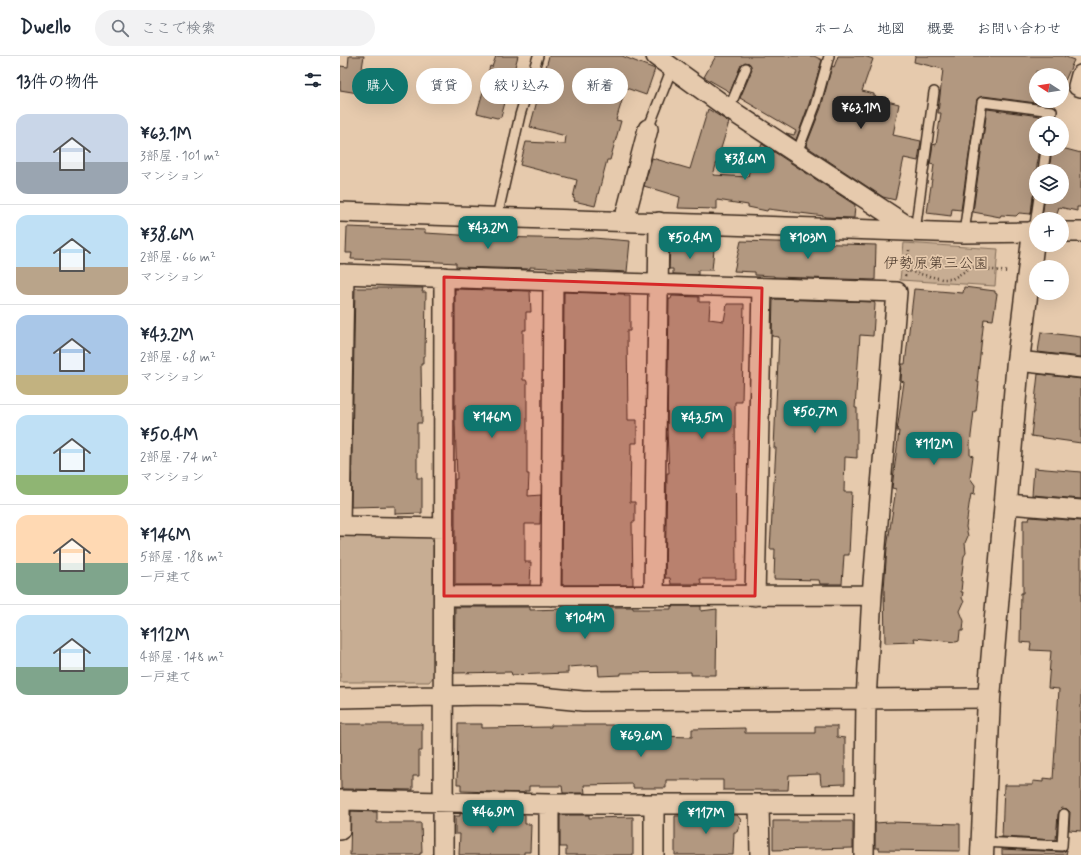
<!DOCTYPE html>
<html lang="ja">
<meta charset="utf-8">
<style>
:root{--surface:#fff;--page:#f2f2f3;--text:#1f2937;--muted:#747a83;--line:#e0e1e3;--accent:#0f766e}
body{margin:0;font-family:Mynerve,"Klee One",sans-serif;background:var(--page);color:var(--text);height:100vh;display:flex;flex-direction:column;font-size:15px;white-space:nowrap}
*{box-sizing:border-box;margin:0}
p{font-size:13px;color:var(--muted)}
.icon{flex:none;width:22px;height:22px;fill:none;stroke:currentColor;stroke-width:2;stroke-linecap:round;stroke-linejoin:round}
.map{position:relative;flex:1;overflow:hidden}
.sheet{display:flex;flex-direction:column;background:var(--surface);width:340px}
.sheet>*{flex:none}
.banner{position:absolute;left:12px;top:12px;width:380px;height:36px;display:flex;gap:8px}
.needle{width:26px;rotate:282deg}
.fabs{position:absolute;left:689px;top:12px;display:grid;gap:8px}
.fabs a{display:grid;place-items:center;width:40px;height:40px;border-radius:50%;background:var(--surface);box-shadow:0 4px 16px #0002;font-size:20px}
.price{position:absolute;translate:-50% -34px;padding:0 9px;border-radius:8px;background:var(--accent);color:#fff;font-size:13px;line-height:26px;filter:drop-shadow(0 1px 2px #0008)}
.price::after{content:'';position:absolute;left:50%;top:24px;width:12px;height:9px;margin-left:-6px;background:inherit;clip-path:polygon(0 0,100% 0,50% 100%)}
.price.active{background:#222;color:#fff}
ul{padding:0;list-style:none}
li{display:flex;align-items:center;gap:12px;height:100px;padding:0 16px}
li+li{border-top:1px solid var(--line)}
li span{display:grid;place-items:center;flex:none;width:112px;height:80px;border-radius:12px;color:#555}
li>.icon{margin-inline-start:auto}
span .icon{width:48px;height:48px;fill:#fffc;stroke-width:1}
li b{font-size:17px}
h2{display:flex;justify-content:space-between;align-items:center;height:48px;padding:0 16px;font-size:17px}
.chip{padding:0 14px;border-radius:18px;background:var(--surface);box-shadow:0 4px 16px #0002;font-size:14px;line-height:36px}
.chip.active{background:var(--accent);color:#fff}
header{display:flex;align-items:center;gap:24px;box-sizing:border-box;height:56px;padding:0 20px;background:var(--surface);border-bottom:1px solid var(--line)}
header strong{font-size:19px}
nav{display:flex;gap:22px;margin-inline-start:auto;font-size:14px}
.search{width:280px;height:36px;background:var(--page);display:flex;align-items:center;gap:10px;box-sizing:border-box;padding:0 14px;border-radius:22px;color:var(--muted);font-size:15px}
main{display:flex;flex:1;min-height:0}
.map>svg:first-child{display:block}
.green{fill:#c7ad93;stroke:#816c58}
.building{fill:#b29880;stroke:#3b2a1e}
.lines{fill:none;stroke-linecap:round;stroke-linejoin:round}
.service-casing{stroke:#3b2a1e;stroke-width:12}
.minor-casing{stroke:#3b2a1e;stroke-width:22}
.tertiary-casing{stroke:#3b2a1e;stroke-width:25}
.path{stroke:#3b2a1e;stroke-width:2.5;stroke-dasharray:1 3;stroke-linecap:butt}
.service{stroke:#e6caad;stroke-width:9}
.minor{stroke:#e6caad;stroke-width:19}
.tertiary{stroke:#e6caad;stroke-width:22}
.marked{fill:#d62828;fill-opacity:0.2;stroke:#d62828;stroke-width:3;stroke-linejoin:round}
.labels{text-anchor:middle;dominant-baseline:central;stroke-width:3.5;stroke-linejoin:round;paint-order:stroke}
.park-label{font-size:15px;fill:#49372a;stroke:#e6caad}
</style>
<header>
<strong>Dwello</strong>
<div class="search"><svg class="icon" aria-label="search" viewBox="0 0 24 24"><circle cx="10" cy="10" r="6"/><path d="M15 15l6 6"/></svg>ここで検索</div>
<nav><a>ホーム</a><a>地図</a><a>概要</a><a>お問い合わせ</a></nav>
</header>
<main>
<section class="sheet">
<h2>13件の物件<svg class="icon" aria-label="filters" viewBox="0 0 24 24"><path d="M4 7h16M4 17h16"/><circle cx="9" cy="7" r="2"/><circle cx="15" cy="17" r="2"/></svg></h2>
<ul>
<li><span style="background:linear-gradient(#c9d6e8 60%,#9aa5b1 0)"><svg class="icon" aria-label="home" viewBox="0 0 24 24"><path d="M3 11l9-7 9 7M6 9v11h12V9"/></svg></span><div><b>¥63.1M</b><p>3部屋 · 101 m²</p><p>マンション</p></div></li>
<li><span style="background:linear-gradient(#bfe0f5 65%,#b9a48a 0)"><svg class="icon" aria-label="home" viewBox="0 0 24 24"><path d="M3 11l9-7 9 7M6 9v11h12V9"/></svg></span><div><b>¥38.6M</b><p>2部屋 · 66 m²</p><p>マンション</p></div></li>
<li><span style="background:linear-gradient(#a9c7e8 75%,#c2b280 0)"><svg class="icon" aria-label="home" viewBox="0 0 24 24"><path d="M3 11l9-7 9 7M6 9v11h12V9"/></svg></span><div><b>¥43.2M</b><p>2部屋 · 68 m²</p><p>マンション</p></div></li>
<li><span style="background:linear-gradient(#bfe0f5 75%,#8fb573 0)"><svg class="icon" aria-label="home" viewBox="0 0 24 24"><path d="M3 11l9-7 9 7M6 9v11h12V9"/></svg></span><div><b>¥50.4M</b><p>2部屋 · 74 m²</p><p>マンション</p></div></li>
<li><span style="background:linear-gradient(#ffd9b3 60%,#7fa58c 0)"><svg class="icon" aria-label="home" viewBox="0 0 24 24"><path d="M3 11l9-7 9 7M6 9v11h12V9"/></svg></span><div><b>¥146M</b><p>5部屋 · 188 m²</p><p>一戸建て</p></div></li>
<li><span style="background:linear-gradient(#bfe0f5 65%,#7fa58c 0)"><svg class="icon" aria-label="home" viewBox="0 0 24 24"><path d="M3 11l9-7 9 7M6 9v11h12V9"/></svg></span><div><b>¥112M</b><p>4部屋 · 148 m²</p><p>一戸建て</p></div></li>
</ul>
</section>
<div class="map">
<svg width="741" height="799" viewBox="0 0 741 799">
<rect width="100%" height="100%" fill="#e6caad"/>
<filter id="ink" filterUnits="userSpaceOnUse"><feTurbulence type="fractalNoise" baseFrequency=".025" numOctaves="2"/><feDisplacementMap in="SourceGraphic" scale="8" xChannelSelector="R" yChannelSelector="G"/><feConvolveMatrix kernelMatrix="1 2 1 2 8 2 1 2 1" color-interpolation-filters="sRGB"/></filter>
<g filter="url(#ink)">
<path class="green" d="M564,187L658,193L655,230L560,224Z
M0,479L89,480L93,485L94,620L89,626H0Z"/>
<path class="building" d="M9,0H24L18,37L0,34V10L8,11Z
M156,0H178L161,61L157,62L137,57L150,10L152,11Z
M209,0H282L315,13L306,39L286,32L276,64L281,65L270,104H267L255,150L234,145L235,143L233,142L237,124L180,109L186,86L225,88L226,80L190,71Z
M376,0H474L482,4L469,48L456,84L446,77L454,79L456,75L400,42L412,14L409,7L405,6L401,9L390,36L364,21Z
M498,0H524L533,3L522,35L534,38V40L544,43L543,44L559,48L553,79L581,85L578,105L564,102L555,144L543,141L466,90L481,52L492,10L494,11Z
M575,0H723L734,4L724,27L722,26V19H705L696,15V47L643,40L637,43L621,154L612,153L611,160L587,157L594,109L590,108L593,88L596,89L601,57H598L603,13L574,6Z
M368,53L389,66L373,119L408,121L414,92L420,93L422,88L515,149L514,162L484,161V160L428,153L427,155L408,151V149L377,144V153L338,152L340,141L304,130L312,102L350,113Z
M647,53L700,60L699,67H696V93H700L696,115V136L693,140L691,158L679,157L676,160L661,159L660,161L633,156Z
M722,92L741,97V151H737V155L719,151L715,163L702,160L705,141H722V115H709L712,93Z
M7,171L85,174V177L154,181L238,183L253,182L290,185L287,216L190,211V213L116,211V207L99,206L11,203L12,197H6Z
M401,185L536,189L535,224L434,221V220L415,219V216L394,215Z
M330,189L374,193L372,214H358V219L333,218V213H329Z
M624,231L655,235V237L657,238L653,264L644,263L637,326H639L636,355H634L630,388V399L633,400L630,422L635,429L634,439L631,438L629,449L626,471L628,480L625,487L626,497L624,500L621,525H622L621,536H623L622,542L624,546L620,555L624,565L623,575H620L619,585L616,586L574,582L575,586L545,587L544,533L547,492L556,433L552,432L559,375H557L564,326L561,325L562,308H565L574,233L623,237Z
M15,232H83L82,236H86L85,300H83V308H81L82,367H77V422H82V457L55,458V450L11,451Z
M115,233L190,235L191,256H186V274H183V324H186L187,326V418H189L188,440L201,439L200,468H185V506H191L190,529H115V423H117L115,365Z
M224,236L285,238L284,240H290V275H287L288,364H297V387H291L290,446H295V466H292L293,529H222Z
M332,240L359,241V246H370L369,263L384,265L387,248H404L402,346H395L396,523H360L361,528H331L330,522H325L327,417H329L327,375L329,243H331Z
M433,243L534,246L535,248L533,280L520,279L515,352H517V402L505,401L504,436H512L509,499H504L502,528H480L479,524L434,523L435,493H430L436,392H434L439,281L432,280Z
M701,276L741,281V301L698,296Z
M698,318L741,323V387L691,380Z
M694,412L741,416V443L692,439Z
M690,461L741,465V775L729,774L730,756L727,753L722,752L718,758L716,784L662,781L664,729H693V725L703,726V722L713,723L719,633L708,632L711,595L690,594L691,587L680,586L681,537H683V464H689Z
M331,550H361V555L377,553L376,619H351V616L281,617V619L259,620L258,609L228,611V617L172,619L171,616L114,617L115,551H190V554L222,553V551H293V553H331Z
M0,668H82V695H79V720H73V734L1,733Z
M118,668H142V672L211,671V669H273V671L316,670V680L352,681V673L405,672V677H475V670H497V681L505,682V728L481,729L480,718L449,719L448,734H383V724H326V732H293V728L244,729L245,737H223L222,730H189V735H185V737L121,735V728H117Z
M11,755L37,756V767H81L82,797H80V799H10Z
M120,757L185,759V768H191L190,796H184V799H119L120,778H115V760H120Z
M220,759H249V762L293,761V799H226V791H220Z
M397,759L401,764L397,776H394L393,799H335V760Z
M433,765H512L513,767V792L433,794Z
M550,766L620,768V795L539,794V792H535V767Z
M662,793L722,796L727,794L726,799H662Z"/>
<g class="lines">
<defs>
<path id="service" d="M389,53L406,12
M308,73L332,12
M457,97L475,50L489,0
M703,115L706,93
M157,161L180,59L198,0
M575,175L594,36
M694,176L699,141
M624,177L642,46L712,55L710,67
M642,786L722,790L724,758"/>
<path id="minor" d="M316,0L389,53L575,175
M741,19L738,30L741,31
M0,156L624,177L696,176
M284,165L308,73
M722,176H741
M0,218L557,236L532,539L526,644L524,799
M4,218L0,470L104,472
M678,305L741,312
M667,448L741,454
M314,539L319,166
M104,540L532,539
M211,540L213,225
M415,540L422,232
M0,642L145,639L191,640L243,645L649,642
M419,748L420,799
M0,774V744L209,748H524
M103,799L104,221
M209,799V748
M314,799V749"/>
<path id="tertiary" d="M642,799L649,642L678,305L694,176"/>
</defs>
<use href="#service" class="service-casing"/>
<use href="#minor" class="minor-casing"/>
<use href="#tertiary" class="tertiary-casing"/>
<path class="path" d="M567,215L569,194
M565,220L567,215L602,223H612L632,211L668,216"/>
<use href="#service" class="service"/>
<use href="#minor" class="minor"/>
<use href="#tertiary" class="tertiary"/>
</g>
</g>
<path class="marked" d="M104,221L422,232L415,540H104Z"/>
<g class="labels">
<g class="park-label">
<text x="596" y="208">伊勢原第三公園</text>
</g>
</g>
</svg>
<div class="fabs">
<a><svg class="needle" viewBox="-14 -14 28 28"><path d="M0-13l5 13h-10z" fill="#e53935"/><path d="M0 13l5-13h-10z" fill="#747a83"/></svg></a>
<a><svg class="icon" aria-label="locate" viewBox="0 0 24 24"><circle cx="12" cy="12" r="6"/><path d="M12 2v4M12 18v4M2 12h4M18 12h4"/></svg></a>
<a><svg class="icon" aria-label="layers" viewBox="0 0 24 24"><path d="M12 4l9 5-9 5-9-5zM3 14l9 5 9-5"/></svg></a>
<a>+</a>
<a>−</a>
</div>
<b class="price active" style="left:521px;top:74px">¥63.1M</b>
<b class="price" style="left:405px;top:125px">¥38.6M</b>
<b class="price" style="left:148px;top:194px">¥43.2M</b>
<b class="price" style="left:350px;top:204px">¥50.4M</b>
<b class="price" style="left:468px;top:204px">¥103M</b>
<b class="price" style="left:475px;top:378px">¥50.7M</b>
<b class="price" style="left:152px;top:383px">¥146M</b>
<b class="price" style="left:362px;top:384px">¥43.5M</b>
<b class="price" style="left:594px;top:410px">¥112M</b>
<b class="price" style="left:245px;top:584px">¥104M</b>
<b class="price" style="left:301px;top:702px">¥69.6M</b>
<b class="price" style="left:153px;top:778px">¥46.9M</b>
<b class="price" style="left:366px;top:779px">¥117M</b>
<div class="banner">
<a class="chip active">購入</a>
<a class="chip">賃貸</a>
<a class="chip">絞り込み</a>
<a class="chip">新着</a>
</div>
</div>
</main>
